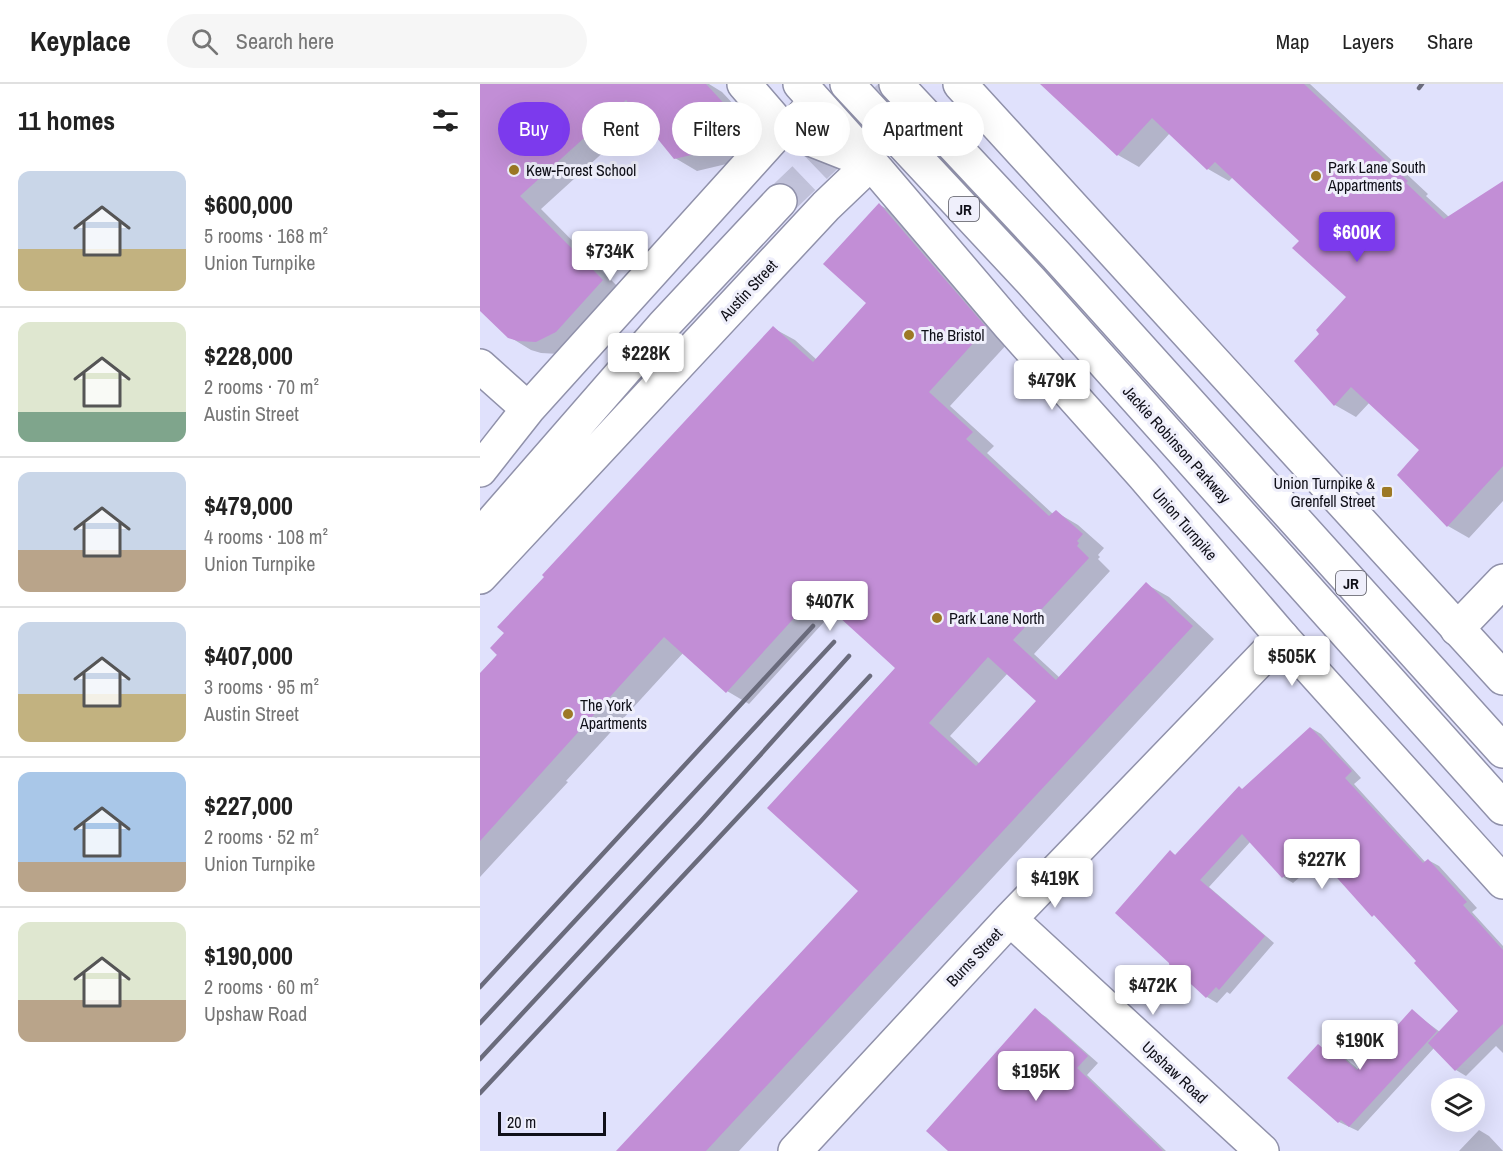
<!DOCTYPE html>
<meta charset="utf-8">
<style>
:root{--surface:#fff;--page:#f6f6f6;--text:#222;--muted:#767676;--line:#e0e0e0;--accent:#7c3aed}
body{margin:0;font-family:"Archivo Narrow",sans-serif;background:var(--page);color:var(--text);height:100vh;display:flex;flex-direction:column;font-size:22px;white-space:nowrap}
*{box-sizing:border-box;margin:0}
p{font-size:20px;color:var(--muted)}
.icon{flex:none;width:33px;height:33px;fill:none;stroke:currentColor;stroke-width:2;stroke-linecap:round;stroke-linejoin:round}
.map{position:relative;flex:1;overflow:hidden}
.drawer{display:flex;flex-direction:column;background:var(--surface);width:480px}
.drawer>*{flex:none}
.guide{position:absolute;left:18px;top:18px;width:570px;height:54px;display:flex;gap:12px}
.controls{position:absolute;left:951px;top:994px;display:grid;gap:12px}
.controls a{display:grid;place-items:center;width:54px;height:54px;border-radius:50%;background:var(--surface);box-shadow:0 6px 24px #0002;font-size:30px}
.scale{position:absolute;left:18px;bottom:15px;width:108px;box-sizing:border-box;padding-left:6px;border:3px solid #101019;border-top:0;font-size:16px;line-height:21px;white-space:nowrap;color:#101019;-webkit-text-stroke:4px #efeffb;paint-order:stroke}
.price{position:absolute;translate:-50% -51px;padding:0 14px;border-radius:6px;background:#fff;color:#222;font-size:20px;line-height:39px;filter:drop-shadow(0 2px 3px #0008)}
.price::after{content:'';position:absolute;left:50%;top:36px;width:18px;height:14px;margin-left:-9px;background:inherit;clip-path:polygon(0 0,100% 0,50% 100%)}
.price.selected{background:var(--accent);color:#fff}
ul{padding:0;list-style:none}
li{display:flex;align-items:center;gap:18px;height:150px;padding:0 18px}
li+li{border-top:2px solid var(--line)}
li span{display:grid;place-items:center;flex:none;width:168px;height:120px;border-radius:12px;color:#555}
li>.icon{margin-inline-start:auto}
span .icon{width:72px;height:72px;fill:#fffc;stroke-width:1}
li b{font-size:26px}
h2{display:flex;justify-content:space-between;align-items:center;height:72px;padding:0 18px;font-size:26px}
.chip{padding:0 21px;border-radius:27px;background:var(--surface);box-shadow:0 6px 24px #0002;font-size:21px;line-height:54px}
.chip.selected{background:var(--accent);color:#fff}
header{display:flex;align-items:center;gap:36px;box-sizing:border-box;height:84px;padding:0 30px;background:var(--surface);border-bottom:2px solid var(--line)}
header strong{font-size:28px}
nav{display:flex;gap:33px;margin-inline-start:auto;font-size:21px}
.search{width:420px;height:54px;background:var(--page);display:flex;align-items:center;gap:15px;box-sizing:border-box;padding:0 21px;border-radius:33px;color:var(--muted);font-size:22px}
main{display:flex;flex:1;min-height:0}
.map>svg:first-child{display:block}
.shadow{fill:#0003;fill-rule:evenodd}
.building{fill:#c28ed6;fill-rule:evenodd}
.lines{fill:none;stroke-linecap:round;stroke-linejoin:round}
.street-tunnel{stroke:#c1c2da;stroke-width:33;stroke-dasharray:33 16;stroke-linecap:butt}
.lane-casing{stroke:#9091aa;stroke-width:22}
.street-casing{stroke:#9091aa;stroke-width:36}
.secondary-casing{stroke:#9091aa;stroke-width:36}
.primary-casing{stroke:#9091aa;stroke-width:36}
.highway-casing{stroke:#9091aa;stroke-width:36}
.lane{stroke:#fff;stroke-width:20}
.street{stroke:#fff;stroke-width:33}
.secondary{stroke:#fff;stroke-width:33}
.primary{stroke:#fff;stroke-width:33}
.highway{stroke:#fff;stroke-width:33}
.rail{stroke:#6a6b7c;stroke-width:4.5}
.poi-dot{fill:#9d7925;stroke:#efeffb;stroke-width:2}
.labels{text-anchor:middle;dominant-baseline:central;stroke-width:6;stroke-linejoin:round;paint-order:stroke}
.shield{fill:#efeffb;stroke:#53535d;stroke-width:1.5}
.shield-label{font-size:15px;font-weight:bold;fill:#101019}
.poi-label{font-size:16px;fill:#101019;stroke:#efeffb;text-anchor:start}
.street-label{font-size:16px;fill:#101019;stroke:#efeffb}
</style>
<header>
<strong>Keyplace</strong>
<div class="search"><svg class="icon" aria-label="search" viewBox="0 0 24 24"><circle cx="10" cy="10" r="6"/><path d="M15 15l6 6"/></svg>Search here</div>
<nav><a>Map</a><a>Layers</a><a>Share</a></nav>
</header>
<main>
<section class="drawer">
<h2>11 homes<svg class="icon" aria-label="filters" viewBox="0 0 24 24"><path d="M4 7h16M4 17h16"/><circle cx="9" cy="7" r="2"/><circle cx="15" cy="17" r="2"/></svg></h2>
<ul>
<li><span style="background:linear-gradient(#c9d6e8 65%,#c2b280 0)"><svg class="icon" aria-label="home" viewBox="0 0 24 24"><path d="M3 11l9-7 9 7M6 9v11h12V9"/></svg></span><div><b>$600,000</b><p>5 rooms · 168 m²</p><p>Union Turnpike</p></div></li>
<li><span style="background:linear-gradient(#dfe7d0 75%,#7fa58c 0)"><svg class="icon" aria-label="home" viewBox="0 0 24 24"><path d="M3 11l9-7 9 7M6 9v11h12V9"/></svg></span><div><b>$228,000</b><p>2 rooms · 70 m²</p><p>Austin Street</p></div></li>
<li><span style="background:linear-gradient(#c9d6e8 65%,#b9a48a 0)"><svg class="icon" aria-label="home" viewBox="0 0 24 24"><path d="M3 11l9-7 9 7M6 9v11h12V9"/></svg></span><div><b>$479,000</b><p>4 rooms · 108 m²</p><p>Union Turnpike</p></div></li>
<li><span style="background:linear-gradient(#c9d6e8 60%,#c2b280 0)"><svg class="icon" aria-label="home" viewBox="0 0 24 24"><path d="M3 11l9-7 9 7M6 9v11h12V9"/></svg></span><div><b>$407,000</b><p>3 rooms · 95 m²</p><p>Austin Street</p></div></li>
<li><span style="background:linear-gradient(#a9c7e8 75%,#b9a48a 0)"><svg class="icon" aria-label="home" viewBox="0 0 24 24"><path d="M3 11l9-7 9 7M6 9v11h12V9"/></svg></span><div><b>$227,000</b><p>2 rooms · 52 m²</p><p>Union Turnpike</p></div></li>
<li><span style="background:linear-gradient(#dfe7d0 65%,#b9a48a 0)"><svg class="icon" aria-label="home" viewBox="0 0 24 24"><path d="M3 11l9-7 9 7M6 9v11h12V9"/></svg></span><div><b>$190,000</b><p>2 rooms · 60 m²</p><p>Upshaw Road</p></div></li>
</ul>
</section>
<div class="map">
<svg width="1023" height="1067" viewBox="0 0 1023 1067">
<rect width="100%" height="100%" fill="#e0e1fc"/>
<path class="shadow" d="M0,0H229L242,8L271,39L259,77L217,87L195,74L162,33L61,125L144,209L79,270L61,269L51,266L28,252L0,225Z
M562,0H830L948,110L946,112L969,133L1023,99V417L989,454L968,442L919,391L942,366L890,318L876,333L855,321L816,277L841,249L868,213L821,157L753,93L749,97L728,85L690,49L659,83L638,71Z
M400,121L422,134L529,258L470,322L514,362L507,369L573,430L576,428L598,441L624,464L618,471L620,473L618,475L630,487L554,570L580,594L666,500L689,513L734,555L259,1067H138L380,807L417,584L354,527L269,620L247,607L204,568L86,697L88,698L0,793V591L293,244L315,256L337,276L388,219ZM528,589L559,617L500,680L470,652Z
M831,644L841,650L881,694L874,700L946,779L948,776L959,782L997,824L992,828L1023,862V969L1016,962L986,992L976,986L954,964L878,1047L859,1038L809,994L838,962L853,972L856,969L864,973L879,986L932,927L960,948L980,927L938,877L841,775L813,799L803,793L771,757L729,803L794,859L750,910L747,908L737,919L727,913L707,895H702L692,889L690,768L697,772Z
M555,926L566,933L618,979L607,991L686,1067H470Z
M999,1046L1009,1052L1023,1067H979Z"/>
<path class="building" d="M0,0H226L250,26L237,65L194,75L146,16L40,112L123,196L76,248L56,258L38,257L28,254L0,227Z
M560,0H824L928,97L926,99L964,135L1023,97V382L967,443L917,391L939,366L871,303L854,322L814,277L839,250L836,246L866,213L812,164L819,157L735,78L727,86L672,34L637,72Z
M399,119L507,244L449,308L493,348L486,355L569,432L576,426L603,450L597,457L599,459L597,462L609,474L533,556L576,596L666,498L713,542L226,1067H136L378,807L287,724L415,584L335,511L246,609L184,553L0,757V589L17,571L10,564L24,549L17,543L64,493L62,491L293,242L333,278L386,219L343,180ZM508,573L556,617L496,682L449,639Z
M830,643L872,687L865,694L943,779L948,775L987,818L983,821L1023,866V940L975,987L948,959L978,927L934,879L936,877L894,831L892,833L833,767L802,794L762,750L720,796L785,852L739,906L736,903L726,914L699,889L691,890L689,879L635,829L690,766L695,771L759,702L762,705Z
M555,924L608,972L597,984L683,1067H468L446,1047Z
M932,925L957,947L869,1043L861,1036L858,1039L807,994L838,960L851,971L855,967L877,986Z"/>
<g class="lines">
<path class="street-tunnel" d="M300,117L422,0"/>
<defs>
<path id="lane" d="M302,44L331,13"/>
<path id="street" d="M0,282L48,325
M0,386L48,325L302,44
M0,452L183,242L300,117
M0,493L346,122L391,79
M977,545L1023,497
M530,835L782,1067
M315,1067L530,835L802,553"/>
<path id="secondary" d="M264,0L302,44L391,79L530,242L663,391L802,553L1023,798
M480,0L1023,594"/>
<path id="primary" d="M320,0L391,79"/>
<path id="highway" d="M367,0L551,197L1023,724
M416,0L576,171L1023,667"/>
</defs>
<use href="#lane" class="lane-casing"/>
<use href="#street" class="street-casing"/>
<use href="#secondary" class="secondary-casing"/>
<use href="#primary" class="primary-casing"/>
<use href="#highway" class="highway-casing"/>
<use href="#lane" class="lane"/>
<use href="#street" class="street"/>
<use href="#secondary" class="secondary"/>
<use href="#primary" class="primary"/>
<use href="#highway" class="highway"/>
<path class="rail" d="M939,4L942,0
M0,903L333,542
M0,939L354,558
M0,975L221,737L369,572
M0,1009L390,592"/>
</g>
<g class="poi-dot">
<circle cx="34" cy="86" r="6"/>
<circle cx="836" cy="92" r="6"/>
<circle cx="429" cy="251" r="6"/>
<rect x="901" y="402" width="12" height="12" rx="3"/>
<circle cx="457" cy="534" r="6"/>
<circle cx="88" cy="630" r="6"/>
</g>
<g class="labels">
<g class="shield">
<rect x="469" y="113" width="30" height="24" rx="4.5"/>
<rect x="856" y="487" width="30" height="24" rx="4.5"/>
</g>
<g class="shield-label">
<text x="484" y="125">JR</text>
<text x="871" y="499">JR</text>
</g>
<g class="poi-label">
<text x="848" y="83">Park Lane South<tspan x="848" dy="18">Appartments</tspan></text>
<text x="46" y="86">Kew-Forest School</text>
<text x="441" y="251">The Bristol</text>
<text x="895" y="399" text-anchor="end">Union Turnpike &amp;<tspan x="895" dy="18">Grenfell Street</tspan></text>
<text x="469" y="534">Park Lane North</text>
<text x="100" y="621">The York<tspan x="100" dy="18">Apartments</tspan></text>
</g>
<g class="street-label">
<text transform="translate(268 206) rotate(-47)">Austin Street</text>
<text transform="translate(697 360) rotate(48)">Jackie Robinson Parkway</text>
<text transform="translate(705 440) rotate(49)">Union Turnpike</text>
<text transform="translate(494 873) rotate(-47)">Burns Street</text>
<text transform="translate(695 988) rotate(43)">Upshaw Road</text>
</g>
</g>
</svg>
<div class="controls">
<a><svg class="icon" aria-label="layers" viewBox="0 0 24 24"><path d="M12 4l9 5-9 5-9-5zM3 14l9 5 9-5"/></svg></a>
</div>
<div class="scale">20 m</div>
<b class="price selected" style="left:877px;top:179px">$600K</b>
<b class="price" style="left:130px;top:198px">$734K</b>
<b class="price" style="left:166px;top:300px">$228K</b>
<b class="price" style="left:572px;top:327px">$479K</b>
<b class="price" style="left:350px;top:548px">$407K</b>
<b class="price" style="left:812px;top:603px">$505K</b>
<b class="price" style="left:842px;top:806px">$227K</b>
<b class="price" style="left:575px;top:825px">$419K</b>
<b class="price" style="left:673px;top:932px">$472K</b>
<b class="price" style="left:880px;top:987px">$190K</b>
<b class="price" style="left:556px;top:1018px">$195K</b>
<div class="guide">
<a class="chip selected">Buy</a>
<a class="chip">Rent</a>
<a class="chip">Filters</a>
<a class="chip">New</a>
<a class="chip">Apartment</a>
</div>
</div>
</main>
